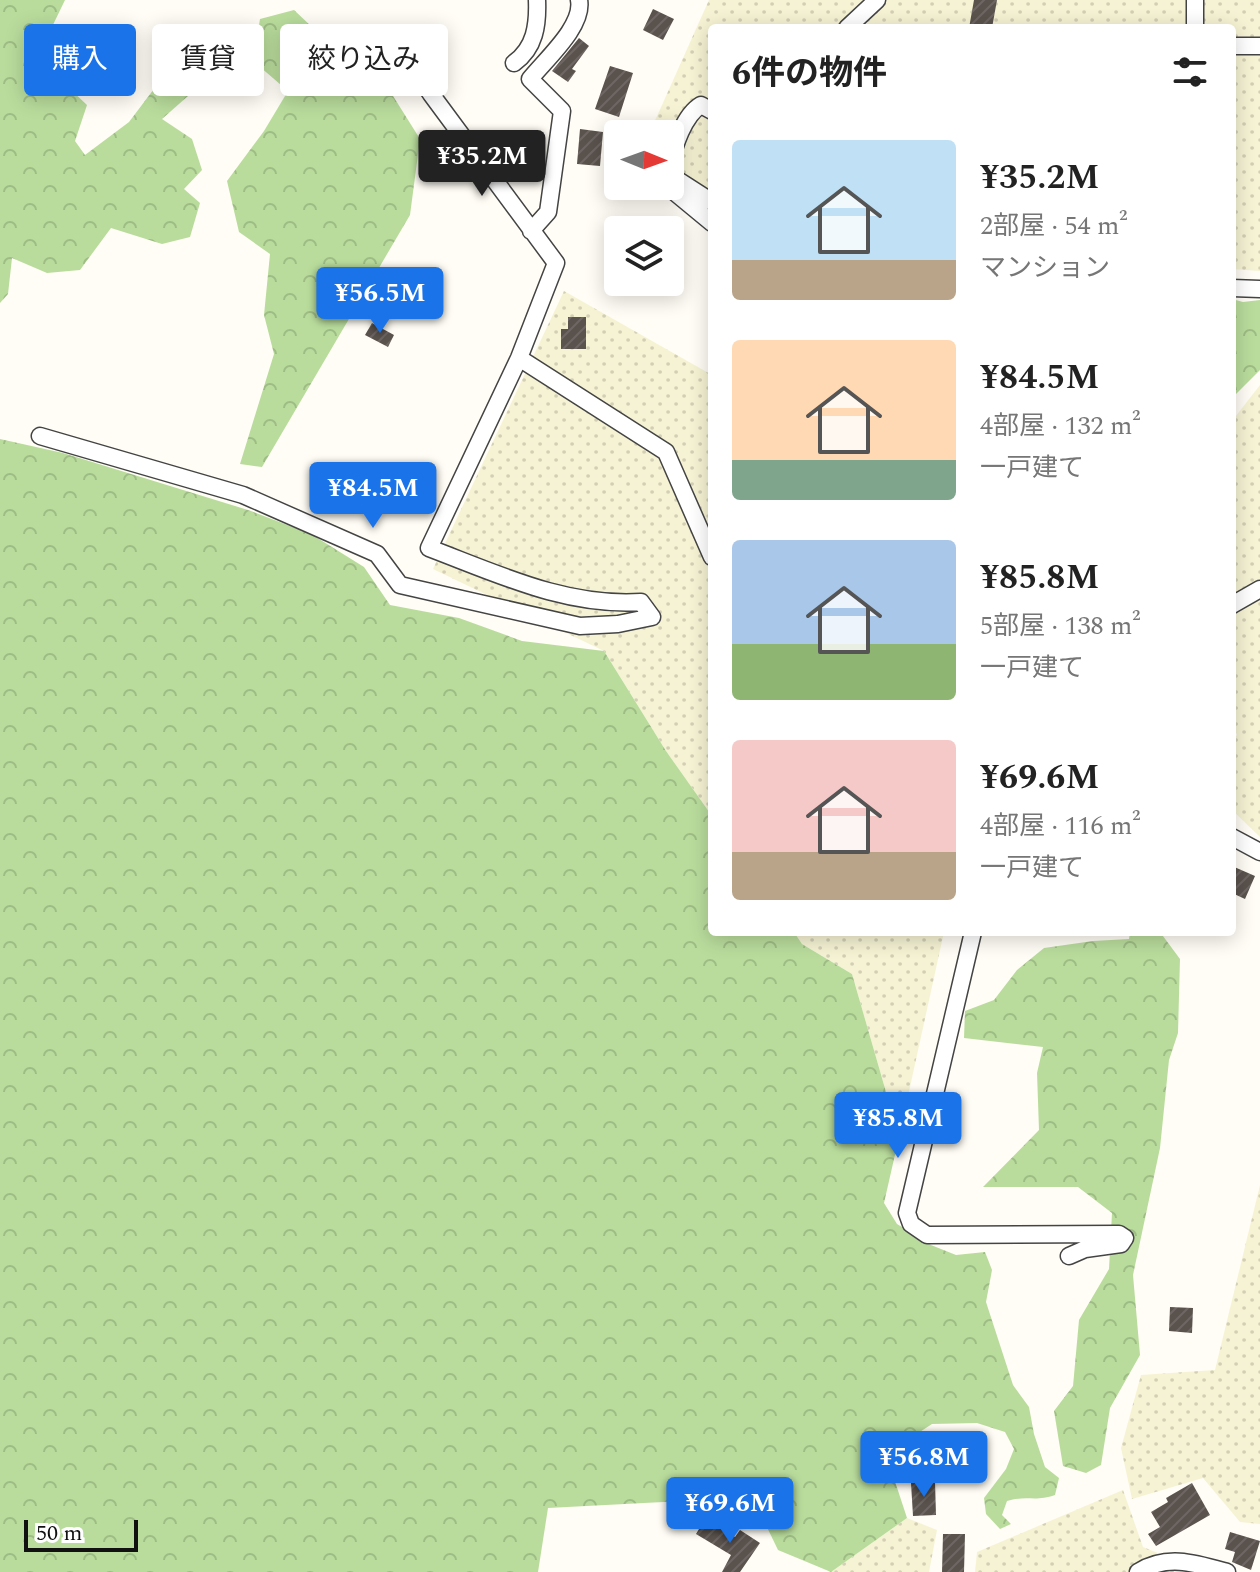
<!DOCTYPE html>
<html lang="ja">
<meta charset="utf-8">
<style>
:root{--surface:#fff;--page:#f6f6f6;--text:#222;--muted:#767676;--accent:#1a73e8}
body{margin:0;font-family:Spectral,"Noto Sans JP",serif;background:var(--page);color:var(--text);height:100vh;display:flex;flex-direction:column;font-size:30px;white-space:nowrap}
*{box-sizing:border-box;margin:0}
p{font-size:26px;color:var(--muted)}
.icon{flex:none;width:44px;height:44px;fill:none;stroke:currentColor;stroke-width:2;stroke-linecap:round;stroke-linejoin:round}
.map{position:relative;flex:1;overflow:hidden}
.panel{position:absolute;left:708px;top:24px;width:528px;height:912px;display:flex;flex-direction:column;background:var(--surface);border-radius:8px;box-shadow:0 4px 20px #0003}
.panel>*{flex:none}
.banner{position:absolute;left:24px;top:24px;width:564px;height:72px;display:flex;gap:16px}
.needle{width:52px;rotate:91deg}
.buttons{position:absolute;left:604px;top:120px;display:grid;gap:16px}
.buttons a{display:grid;place-items:center;width:80px;height:80px;border-radius:8px;background:var(--surface);box-shadow:0 4px 20px #0003;font-size:40px}
.scale{position:absolute;left:24px;bottom:20px;width:114px;box-sizing:border-box;padding-left:8px;border:4px solid #111;border-top:0;font-size:22px;line-height:28px;white-space:nowrap;color:#111;-webkit-text-stroke:6px #fff;paint-order:stroke}
.price{position:absolute;translate:-50% -68px;padding:0 18px;border-radius:8px;background:var(--accent);color:#fff;font-size:26px;line-height:52px;filter:drop-shadow(0 2px 4px #0008)}
.price::after{content:'';position:absolute;left:50%;top:48px;width:24px;height:18px;margin-left:-12px;background:inherit;clip-path:polygon(0 0,100% 0,50% 100%)}
.price.active{background:#222;color:#fff}
ul{padding:0;list-style:none}
li{display:flex;align-items:center;gap:24px;height:200px;padding:0 24px}
li span{display:grid;place-items:center;flex:none;width:224px;height:160px;border-radius:8px;color:#555}
li>.icon{margin-inline-start:auto}
span .icon{width:96px;height:96px;fill:#fffc;stroke-width:1}
li b{font-size:34px}
h2{display:flex;justify-content:space-between;align-items:center;height:96px;padding:0 24px;font-size:34px}
.tag{padding:0 28px;border-radius:8px;background:var(--surface);box-shadow:0 4px 20px #0003;font-size:28px;line-height:72px}
.tag.active{background:var(--accent);color:#fff}
.map>svg:first-child{display:block}
.farmland{fill:url(#farmland-dots)}
.forest{fill:url(#forest-crowns)}
.building{fill:url(#building-hatch)}
.lines{fill:none;stroke-linecap:round;stroke-linejoin:round}
.minor-casing{stroke:#444;stroke-width:19}
.minor{stroke:#fff;stroke-width:16}
</style>
<div class="map">
<svg width="1260" height="1572" viewBox="0 0 1260 1572">
<defs>
<pattern id="farmland-dots" width="8" height="8" patternUnits="userSpaceOnUse" patternTransform="scale(2)"><rect width="8" height="8" fill="#f6f3d4"/><path d="M2 2h.1M6 6h.1" fill="none" stroke="#d2cfb5" stroke-width="1.8" stroke-linecap="round"/></pattern>
<pattern id="forest-crowns" width="20" height="18" patternUnits="userSpaceOnUse" patternTransform="scale(2)"><rect width="20" height="18" fill="#b9dc9c"/><path d="M2 6a3 3 0 1 1 6 0M12 15a3 3 0 1 1 6 0" fill="none" stroke="#9ebc85"/></pattern>
<pattern id="building-hatch" width="6" height="6" patternUnits="userSpaceOnUse" patternTransform="scale(2)"><rect width="6" height="6" fill="#5a524d"/><path d="M-1 1l2-2M0 6l6-6M5 7l2-2" fill="none" stroke="#6d6662"/></pattern>
</defs>
<rect width="100%" height="100%" fill="#fffdf5"/>
<path class="farmland" d="M709,0H1260V271L1232,269V28H712V191L670,165V134H649Z
M564,291L712,375V816L666,751L604,651L433,569Z
M1260,385V837L1232,810V740L1237,735L1232,725V421Z
M794,932H944L899,1137L852,974L802,944Z
M1260,1185V1524L1240,1522L1203,1478L1132,1499L1121,1448L1141,1375L1215,1370Z
M1123,1490L1143,1547L1205,1572H975L977,1552Z
M907,1518L937,1530L929,1572H831Z"/>
<path class="forest" d="M0,0H65L50,31L52,72L87,105L75,141L85,155L129,122L163,77L177,81L188,96L162,119L192,139L202,170L184,189L200,203L190,237L162,244L111,228L80,270L47,273L12,258L8,294L0,303Z
M294,10L331,45L340,75L388,88L420,139L410,215L262,467L240,464L274,354L264,315L270,254L239,232L227,181L264,131L288,91L253,61L260,19Z
M1232,299L1243,302L1260,300V370L1232,398Z
M0,439L63,453L248,510L311,534L364,567L390,605L459,618L522,641L604,651L666,751L712,816V932H794L802,944L852,974L899,1137L884,1203L897,1224L931,1245L956,1255L985,1252L992,1270L986,1302L1013,1385L1029,1407L1034,1434L1045,1467L1059,1478L1055,1495C1036,1502 1027,1495 1007,1501L1002,1515L1011,1524L1000,1529L986,1514L984,1498L1006,1469L1014,1449L1005,1432L977,1423L932,1424L886,1454L907,1518L831,1572L778,1550L764,1521L721,1499L548,1508L538,1572H0Z
M1130,932H1160L1180,959L1178,1033L1169,1060L1160,1148L1133,1275L1140,1355L1110,1408L1101,1465L1086,1473L1063,1466L1054,1411L1073,1386L1079,1320L1109,1269L1112,1213L1078,1187H983L1039,1130L1037,1073L1043,1047L964,1038L965,1011L994,1000L1017,970L1044,948L1093,941L1129,939Z"/>
<path class="building" d="M974,0H997L992,28H969Z
M653,9L674,19L663,40L643,30Z
M579,38L589,46L572,69L576,71L568,82L552,71Z
M610,66L633,73L619,117L595,109Z
M580,129L603,132L600,166L577,164Z
M568,317H586V349H561V329H568Z
M372,323L394,335L388,347L365,335Z
M1232,866L1255,876L1245,899L1232,893Z
M1170,1307L1193,1308L1192,1333L1169,1331Z
M935,1482L936,1515L913,1516L911,1483Z
M1192,1483L1210,1515L1156,1546L1148,1534L1160,1527L1151,1512L1168,1502L1166,1498Z
M705,1519L735,1537L740,1530L760,1543L740,1572H722L731,1555L696,1534Z
M1230,1532L1260,1541L1251,1570L1232,1562L1235,1552L1225,1549Z
M943,1534H965L964,1572H942Z"/>
<g class="lines">
<defs>
<path id="minor" d="M1195,0V28
M847,28L877,0
M1232,46H1260
M514,63C535,48 538,25 537,0
M670,165C674,146 684,115 701,105L712,111
M670,175L712,202
M670,182L672,190L712,223
M531,231L548,212L562,111L530,79C546,59 584,26 579,0
M1232,288L1260,289
M519,358L666,452L712,557
M40,436L243,495L377,554L400,585L580,626L618,624L652,617L641,602C566,607 498,574 429,548L519,358L556,263L431,94L397,44
M1232,605L1260,589
M1232,837L1260,852
M973,932L907,1213L911,1224L927,1235L1119,1234L1125,1238L1121,1244L1085,1249L1069,1256
M1138,1572C1167,1554 1195,1563 1227,1572"/>
</defs>
<use href="#minor" class="minor-casing"/>
<use href="#minor" class="minor"/>
</g>
</svg>
<div class="buttons">
<a><svg class="needle" viewBox="-14 -14 28 28"><path d="M0-13l5 13h-10z" fill="#e53935"/><path d="M0 13l5-13h-10z" fill="#767676"/></svg></a>
<a><svg class="icon" aria-label="layers" viewBox="0 0 24 24"><path d="M12 4l9 5-9 5-9-5zM3 14l9 5 9-5"/></svg></a>
</div>
<div class="scale">50 m</div>
<b class="price active" style="left:482px;top:198px">¥35.2M</b>
<b class="price" style="left:380px;top:335px">¥56.5M</b>
<b class="price" style="left:373px;top:530px">¥84.5M</b>
<b class="price" style="left:898px;top:1160px">¥85.8M</b>
<b class="price" style="left:924px;top:1499px">¥56.8M</b>
<b class="price" style="left:730px;top:1545px">¥69.6M</b>
<div class="banner">
<a class="tag active">購入</a>
<a class="tag">賃貸</a>
<a class="tag">絞り込み</a>
</div>
<section class="panel">
<h2>6件の物件<svg class="icon" aria-label="filters" viewBox="0 0 24 24"><path d="M4 7h16M4 17h16"/><circle cx="9" cy="7" r="2"/><circle cx="15" cy="17" r="2"/></svg></h2>
<ul>
<li><span style="background:linear-gradient(#bfe0f5 75%,#b9a48a 0)"><svg class="icon" aria-label="home" viewBox="0 0 24 24"><path d="M3 11l9-7 9 7M6 9v11h12V9"/></svg></span><div><b>¥35.2M</b><p>2部屋 · 54 m²</p><p>マンション</p></div></li>
<li><span style="background:linear-gradient(#ffd9b3 75%,#7fa58c 0)"><svg class="icon" aria-label="home" viewBox="0 0 24 24"><path d="M3 11l9-7 9 7M6 9v11h12V9"/></svg></span><div><b>¥84.5M</b><p>4部屋 · 132 m²</p><p>一戸建て</p></div></li>
<li><span style="background:linear-gradient(#a9c7e8 65%,#8fb573 0)"><svg class="icon" aria-label="home" viewBox="0 0 24 24"><path d="M3 11l9-7 9 7M6 9v11h12V9"/></svg></span><div><b>¥85.8M</b><p>5部屋 · 138 m²</p><p>一戸建て</p></div></li>
<li><span style="background:linear-gradient(#f6c9c9 70%,#b9a48a 0)"><svg class="icon" aria-label="home" viewBox="0 0 24 24"><path d="M3 11l9-7 9 7M6 9v11h12V9"/></svg></span><div><b>¥69.6M</b><p>4部屋 · 116 m²</p><p>一戸建て</p></div></li>
</ul>
</section>
</div>
